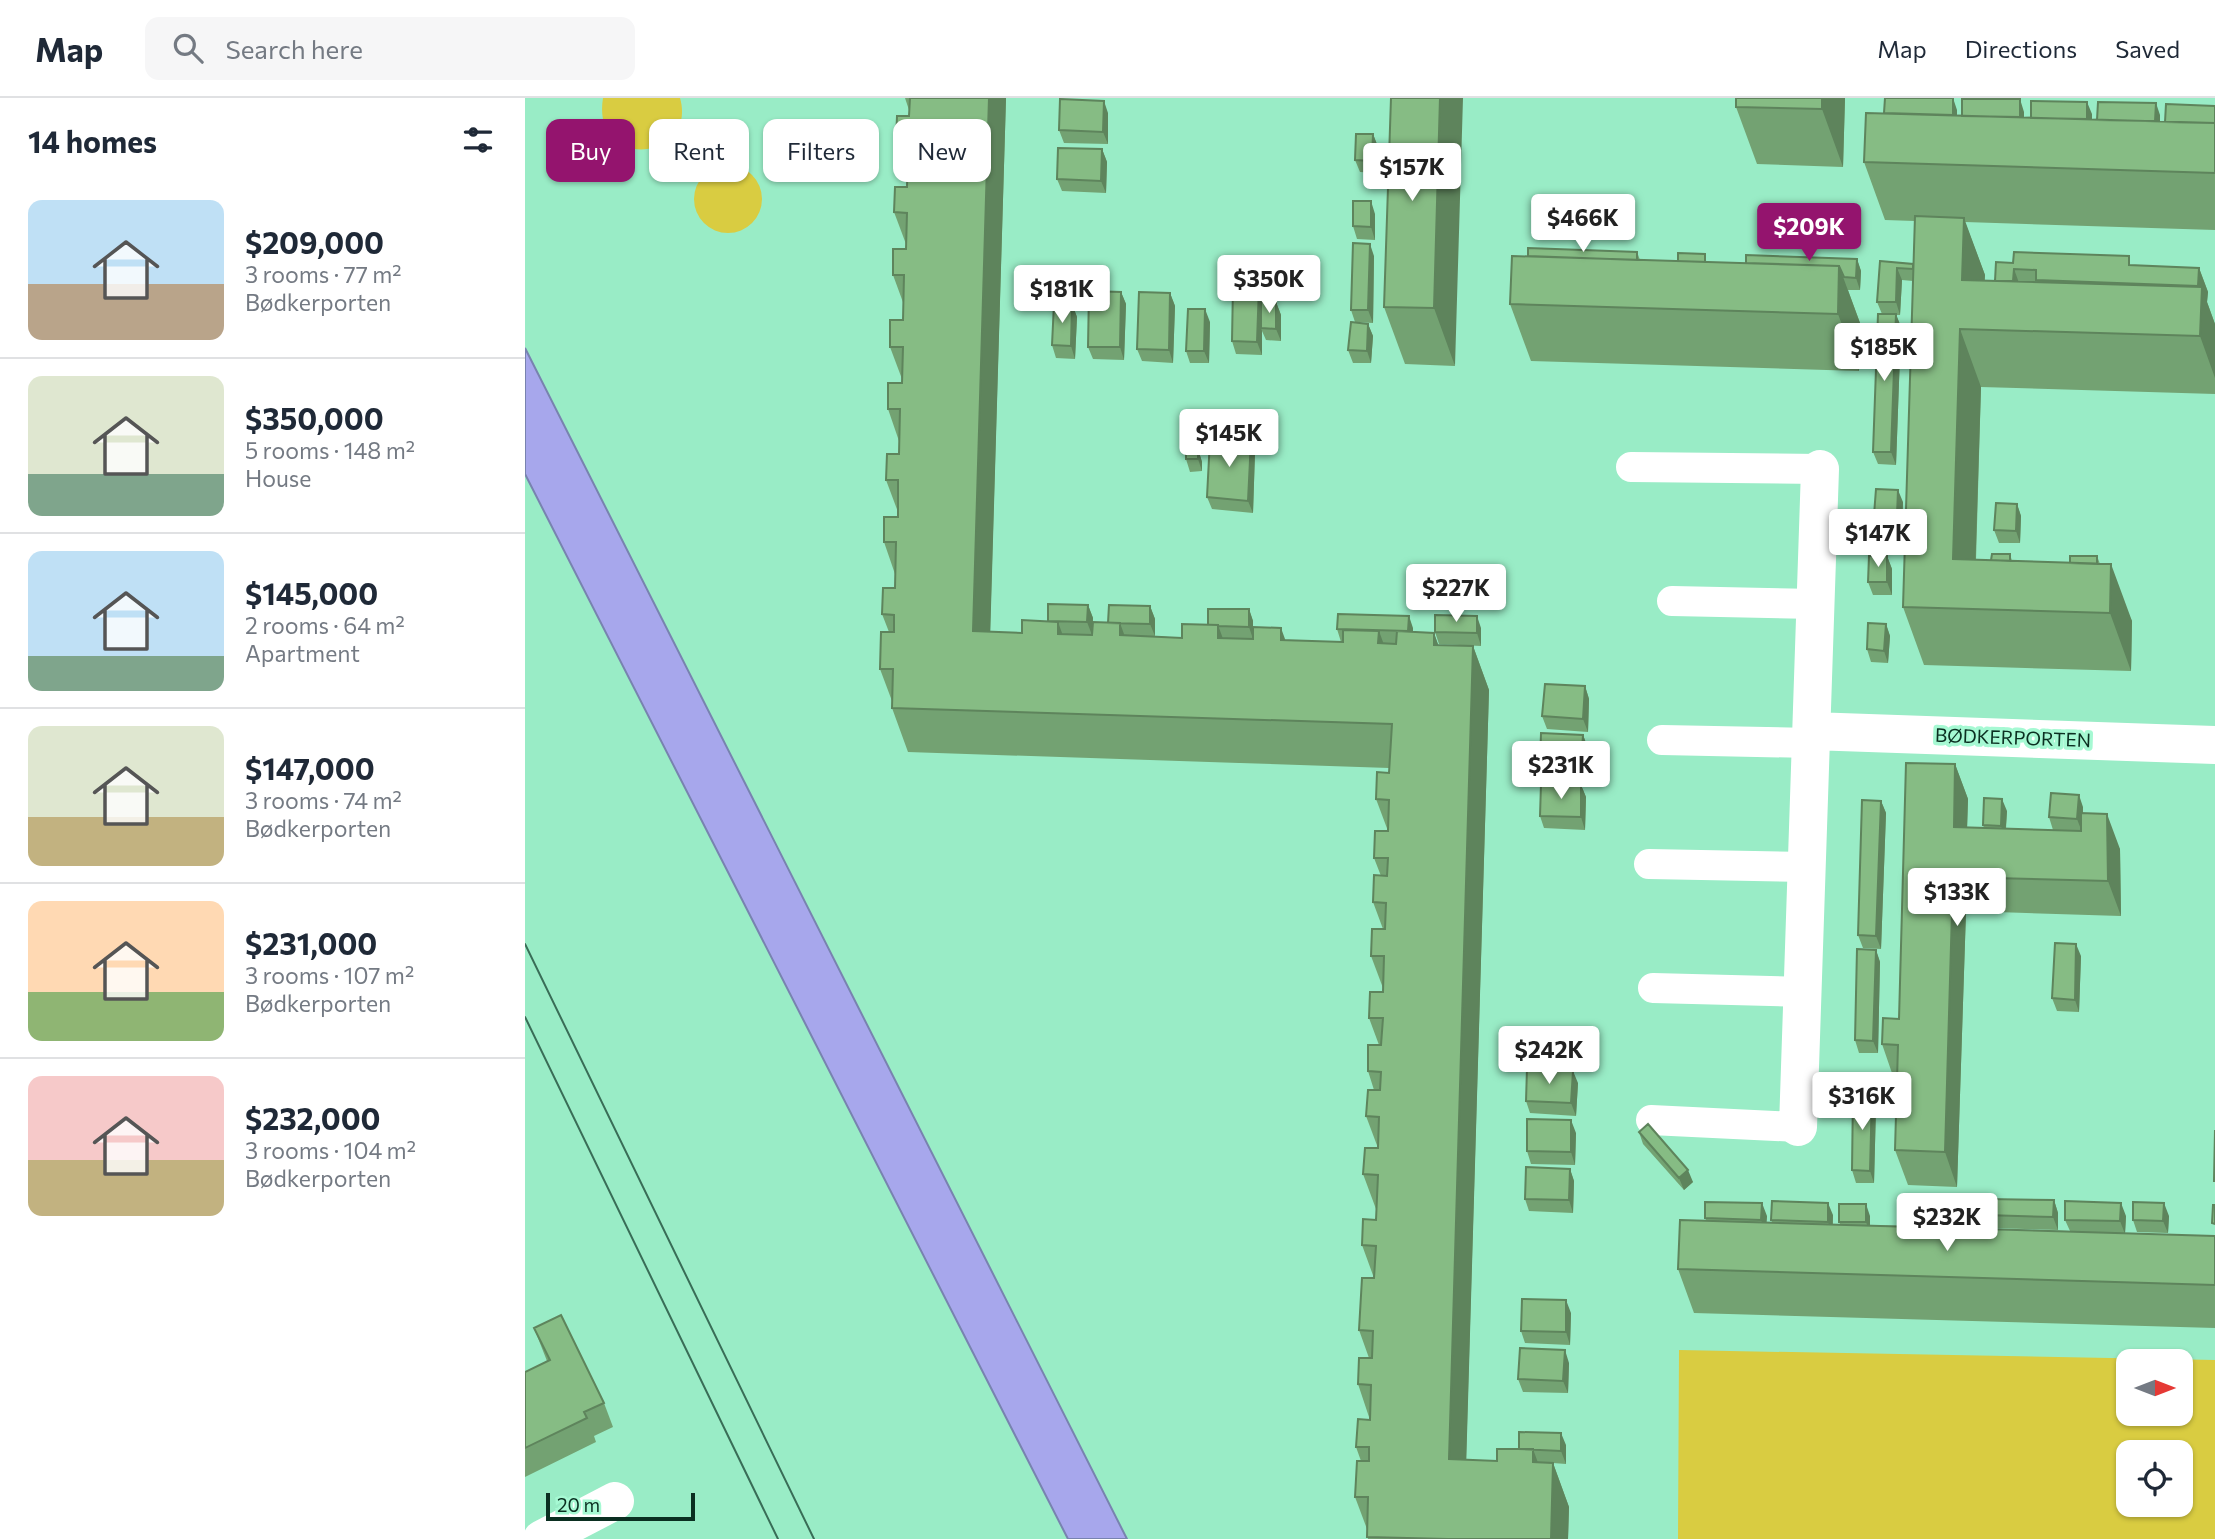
<!DOCTYPE html>
<meta charset="utf-8">
<style>
:root{--surface:#fff;--page:#f6f6f7;--text:#1f2937;--muted:#747a83;--line:#e0e1e3;--accent:#94146e}
body{margin:0;font-family:Commissioner,sans-serif;background:var(--page);color:var(--text);height:100vh;display:flex;flex-direction:column;font-size:26px;white-space:nowrap}
*{box-sizing:border-box;margin:0}
p{font-size:23px;color:var(--muted)}
.icon{flex:none;width:38px;height:38px;fill:none;stroke:currentColor;stroke-width:2;stroke-linecap:round;stroke-linejoin:round}
.map{position:relative;flex:1;overflow:hidden}
.sheet{display:flex;flex-direction:column;background:var(--surface);width:525px}
.sheet>*{flex:none}
.guide{position:absolute;left:21px;top:21px;width:665px;height:63px;display:flex;gap:14px}
.needle{width:46px;rotate:90deg}
.tools{position:absolute;left:1591px;top:1251px;display:grid;gap:14px}
.tools a{display:grid;place-items:center;width:77px;height:77px;border-radius:14px;background:var(--surface);box-shadow:0 2px 5px #0004;font-size:35px}
.scale{position:absolute;left:21px;bottom:18px;width:149px;box-sizing:border-box;padding-left:7px;border:4px solid #0b2f21;border-top:0;font-size:19px;line-height:24px;white-space:nowrap;color:#0b2f21;-webkit-text-stroke:5px #a6f9d3;paint-order:stroke}
.price{position:absolute;translate:-50% -60px;padding:0 16px;border-radius:7px;background:#fff;color:#222;font-size:23px;line-height:46px;filter:drop-shadow(0 2px 4px #0008)}
.price::after{content:'';position:absolute;left:50%;top:42px;width:21px;height:16px;margin-left:-10px;background:inherit;clip-path:polygon(0 0,100% 0,50% 100%)}
.price.current{background:var(--accent);color:#fff}
ul{padding:0;list-style:none}
li{display:flex;align-items:center;gap:21px;height:175px;padding:0 28px}
li+li{border-top:2px solid var(--line)}
li span{display:grid;place-items:center;flex:none;width:196px;height:140px;border-radius:14px;color:#555}
li>.icon{margin-inline-start:auto}
span .icon{width:84px;height:84px;fill:#fffc;stroke-width:1}
li b{font-size:30px}
h2{display:flex;justify-content:space-between;align-items:center;height:84px;padding:0 28px;font-size:30px}
.chip{padding:0 24px;border-radius:14px;background:var(--surface);box-shadow:0 2px 5px #0004;font-size:24px;line-height:63px}
.chip.current{background:var(--accent);color:#fff}
header{display:flex;align-items:center;gap:42px;box-sizing:border-box;height:98px;padding:0 35px;background:var(--surface);border-bottom:2px solid var(--line)}
header strong{font-size:33px}
nav{display:flex;gap:38px;margin-inline-start:auto;font-size:24px}
.search{width:490px;height:63px;background:var(--page);display:flex;align-items:center;gap:18px;box-sizing:border-box;padding:0 24px;border-radius:14px;color:var(--muted);font-size:26px}
main{display:flex;flex:1;min-height:0}
.map>svg:first-child{display:block}
.green{fill:#d9cc41;fill-rule:evenodd}
.water{fill:#a7a7ec;stroke:#7883af;stroke-width:2}
.lines{fill:none;stroke-linecap:round;stroke-linejoin:round}
.lane{stroke:#fff;stroke-width:30}
.street{stroke:#fff;stroke-width:38}
.tram{stroke:#396d57;stroke-width:2}
.wall{fill:#73a272}
.shaded-wall{fill:#5e845c}
.building{fill:#86bc84;stroke:#5e845c;stroke-width:2}
.labels{text-anchor:middle;dominant-baseline:central;stroke-width:7;stroke-linejoin:round;paint-order:stroke}
.street-label{font-size:19px;fill:#0b2f21;stroke:#a6f9d3}
</style>
<header>
<strong>Map</strong>
<div class="search"><svg class="icon" aria-label="search" viewBox="0 0 24 24"><circle cx="10" cy="10" r="6"/><path d="M15 15l6 6"/></svg>Search here</div>
<nav><a>Map</a><a>Directions</a><a>Saved</a></nav>
</header>
<main>
<section class="sheet">
<h2>14 homes<svg class="icon" aria-label="filters" viewBox="0 0 24 24"><path d="M4 7h16M4 17h16"/><circle cx="9" cy="7" r="2"/><circle cx="15" cy="17" r="2"/></svg></h2>
<ul>
<li><span style="background:linear-gradient(#bfe0f5 60%,#b9a48a 0)"><svg class="icon" aria-label="home" viewBox="0 0 24 24"><path d="M3 11l9-7 9 7M6 9v11h12V9"/></svg></span><div><b>$209,000</b><p>3 rooms · 77 m²</p><p>Bødkerporten</p></div></li>
<li><span style="background:linear-gradient(#dfe7d0 70%,#7fa58c 0)"><svg class="icon" aria-label="home" viewBox="0 0 24 24"><path d="M3 11l9-7 9 7M6 9v11h12V9"/></svg></span><div><b>$350,000</b><p>5 rooms · 148 m²</p><p>House</p></div></li>
<li><span style="background:linear-gradient(#bfe0f5 75%,#7fa58c 0)"><svg class="icon" aria-label="home" viewBox="0 0 24 24"><path d="M3 11l9-7 9 7M6 9v11h12V9"/></svg></span><div><b>$145,000</b><p>2 rooms · 64 m²</p><p>Apartment</p></div></li>
<li><span style="background:linear-gradient(#dfe7d0 65%,#c2b280 0)"><svg class="icon" aria-label="home" viewBox="0 0 24 24"><path d="M3 11l9-7 9 7M6 9v11h12V9"/></svg></span><div><b>$147,000</b><p>3 rooms · 74 m²</p><p>Bødkerporten</p></div></li>
<li><span style="background:linear-gradient(#ffd9b3 65%,#8fb573 0)"><svg class="icon" aria-label="home" viewBox="0 0 24 24"><path d="M3 11l9-7 9 7M6 9v11h12V9"/></svg></span><div><b>$231,000</b><p>3 rooms · 107 m²</p><p>Bødkerporten</p></div></li>
<li><span style="background:linear-gradient(#f6c9c9 60%,#c2b280 0)"><svg class="icon" aria-label="home" viewBox="0 0 24 24"><path d="M3 11l9-7 9 7M6 9v11h12V9"/></svg></span><div><b>$232,000</b><p>3 rooms · 104 m²</p><p>Bødkerporten</p></div></li>
</ul>
</section>
<div class="map">
<svg width="1690" height="1441" viewBox="0 0 1690 1441">
<rect width="100%" height="100%" fill="#99ecc6"/>
<path class="green" d="M78,0H155C173,63 66,74 78,0Z
M169 101a34 34 0 1 1 68 0a34 34 0 1 1-68 0Z
M1154,1252L1690,1262V1441H1153ZM1603,1264H1656V1316H1603ZM1656,1354V1407H1603V1354Z"/>
<path class="water" d="M0,250L602,1441H543L0,376Z"/>
<g class="lines">
<path class="lane" d="M1106,369L1295,371
M1147,503L1291,506
M1137,642L1286,645
M1124,766L1283,769
M1128,890L1280,894
M1126,1022L1273,1029"/>
<path class="street" d="M1286,633L1690,647
M1273,1029L1295,371
M17,1441L90,1403"/>
<path class="tram" d="M0,846L289,1441
M0,919L253,1441"/>
</g>
<path class="wall" d="M380,0H481L465,534L497,535L523,523L563,507L568,520L567,537L583,525L625,508L630,521V538L657,540L683,527L724,511L728,523V529L761,542L818,544H816L812,531L888,530V534L909,535L913,547L948,548L964,592L941,1362L972,1363L994,1351L1041,1347V1366L1028,1365L1044,1409L1043,1441H843L842,1431L830,1399L836,1363L831,1349L845,1322L833,1286L844,1260L834,1232L849,1180L837,1147L851,1122V1111L838,1076L853,1050L841,1018L849,992L843,973L854,947L844,920L858,894V890L846,858L858,831L848,804L856,778L849,760L863,733L851,701L864,675V670L383,654L367,610V603L355,571L364,534L357,516L370,490V476L359,444L373,419V414L361,382L374,356V343L363,311L377,285V281L365,249L378,222L379,207L368,177L381,151V146L369,114L382,89V75L371,44L384,18V12Z
M866,0L930,268L880,266L859,209Z
M1320,0L1318,69L1232,66L1211,9Z
M1690,8V132L1440,124L1460,177L1459,182L1470,183L1471,164L1674,170L1683,194L1682,204L1690,226V296L1456,289L1451,462H1466L1485,456L1487,463L1545,465L1572,458L1575,466L1607,523L1606,573L1399,567L1378,509L1388,183L1377,182L1375,217H1371L1376,229L1371,367L1353,366L1348,354L1357,216L1352,204L1355,163L1388,166L1390,123L1360,122L1339,64L1359,15L1432,12V17L1499,14V19L1567,16V21L1635,17V23L1640,24Z
M583,15V46L539,45L534,32Z
M848,36L853,49L852,75L835,74L830,62Z
M577,51L582,64L581,95L537,93L532,81Z
M850,116V142L832,141L828,128Z
M1112,154L1115,162L1221,165L1332,161L1336,173L1335,192H1323L1335,225L1334,273L1006,263L985,206L1003,158Z
M849,158L848,225L830,224L826,212Z
M596,194L601,206L599,262L568,261L563,249Z
M645,195L650,208L648,265L617,263L612,251Z
M738,201V204H751L756,217V243L741,242L737,233V257L711,256L707,243Z
M547,206L552,219L550,261L531,260L527,247Z
M685,224L684,265H665L661,253Z
M843,226L848,238L846,265H828L823,252Z
M673,351L677,364V373L665,374L661,361Z
M730,354L728,415L687,411L682,399Z
M1378,404L1377,430L1354,429L1349,417Z
M1492,406L1496,418L1495,445H1474L1469,432Z
M1362,458L1367,471V497H1348L1343,484Z
M1361,526L1365,538L1363,565L1346,564L1342,551Z
M956,530V548L914,546L910,534Z
M1060,588L1064,601L1063,634L1022,631L1017,618Z
M1058,637L1063,650L1061,681L1019,679L1015,667Z
M1430,666L1443,701L1442,730H1459L1458,727L1482,713L1481,731L1528,732L1524,719L1558,709V715L1595,751L1596,818L1441,813L1432,1089L1383,1087L1370,1052L1372,981H1369L1357,946L1374,921Z
M1056,687L1061,699L1060,732L1019,730L1015,718Z
M1356,703L1361,715L1356,851L1338,850L1333,837Z
M1351,852L1355,864L1353,955H1334L1330,942Z
M1556,858L1554,914L1532,913L1527,900Z
M1053,985L1051,1018L1005,1015L1001,1003Z
M1351,1008L1349,1085H1331L1327,1072Z
M1114,1034L1168,1084L1159,1092L1118,1046Z
M1051,1035L1050,1067L1006,1066L1002,1053Z
M1045,1071L1049,1083L1048,1115L1004,1113L1000,1101Z
M1529,1102L1533,1115V1132L1465,1130L1460,1117Z
M1436,1113V1129H1408L1404,1116Z
M1308,1117V1126H1315L1314,1124L1345,1118V1127L1545,1133L1540,1122L1601,1118L1600,1135L1690,1138V1230L1169,1215L1153,1171L1181,1122L1180,1120L1242,1118L1241,1124H1247L1246,1122Z
M1644,1118L1643,1135L1612,1134L1608,1122Z
M1046,1215L1045,1247L1000,1245L996,1233Z
M9,1230L79,1305L88,1329L69,1338L71,1344L0,1379V1274L22,1263Z
M1044,1265L1043,1295L998,1294L993,1281Z"/>
<path class="shaded-wall" d="M464,0H481L464,577L448,533Z
M915,0H938L930,268L909,210Z
M1297,0H1320L1318,69L1297,11Z
M1428,0L1432,12V30L1428,17Z
M1495,1L1499,14V31L1495,19Z
M579,3L583,15V46L578,34Z
M1562,4L1567,16V35L1562,22Z
M1631,5L1635,17V36L1630,23Z
M848,36L853,49L852,75L847,63Z
M577,51L582,64L581,95L576,83Z
M846,103L850,116V142L846,129Z
M1439,120L1460,177L1458,232L1437,182Z
M845,146L849,158L848,225L843,212Z
M1332,161L1336,173L1335,192L1331,180Z
M1314,168L1335,225L1334,273L1313,216Z
M1372,170L1377,182L1375,217L1371,204Z
M1674,170L1683,194L1682,204L1690,226V280L1675,238L1676,197L1673,188Z
M1489,171L1498,196L1488,190Z
M734,188L738,201V230H736L737,233V257L732,244Z
M596,194L601,206L599,262L595,249Z
M645,195L650,208L648,265L644,252Z
M751,204L756,217V243L751,231Z
M547,206L552,219L550,261L546,248Z
M680,211L685,224L684,265L679,253Z
M1371,216L1376,229L1371,367L1366,354Z
M843,226L848,238L846,265L842,253Z
M1435,231L1456,289L1449,511L1428,461Z
M726,342L730,354L728,415L723,403Z
M673,351L677,364V373L673,361Z
M1373,392L1378,404L1377,430L1372,418Z
M1492,406L1496,418L1495,445L1491,433Z
M1362,458L1367,471V497L1362,484Z
M1586,466L1607,523L1606,573L1585,515Z
M563,507L568,520L567,537L562,524Z
M625,508L630,521V538L625,526Z
M724,511L728,523V541L724,529Z
M884,518L888,530V545L883,533Z
M952,518L956,530V548L952,535Z
M533,524L549,568L533,536Z
M595,525L611,569L595,537Z
M1361,526L1365,538L1363,565L1359,553Z
M693,527L709,571L693,540Z
M756,530L772,574L756,542Z
M854,533L870,577L853,545Z
M909,535L925,579L909,547Z
M948,548L964,592L940,1405L924,1361Z
M1060,588L1064,601L1063,634L1058,621Z
M1058,637L1063,650L1061,681L1056,669Z
M1430,666L1443,701L1441,764L1429,729Z
M1056,687L1061,699L1060,732L1056,719Z
M1554,697L1558,709L1557,734L1552,721Z
M1477,701L1482,713L1480,740L1476,728Z
M1356,703L1361,715L1356,851L1351,838Z
M1582,716L1595,751L1596,818L1583,783Z
M1428,779L1441,813L1432,1089L1420,1054Z
M1551,846L1556,858L1554,914L1550,902Z
M1351,852L1355,864L1353,955L1348,943Z
M1048,973L1053,985L1051,1018L1046,1005Z
M1347,996L1351,1008L1349,1085L1345,1073Z
M1046,1022L1051,1035L1050,1067L1046,1054Z
M1045,1071L1049,1083L1048,1115L1044,1102Z
M1163,1072L1168,1084L1159,1092L1154,1080Z
M1432,1100L1436,1113V1129L1431,1117Z
M1529,1102L1533,1115V1132L1528,1119Z
M1237,1105L1242,1118L1241,1134L1236,1122Z
M1303,1105L1308,1117L1307,1136L1303,1124Z
M1596,1105L1601,1118L1600,1136L1595,1123Z
M1639,1105L1644,1118L1643,1135L1638,1123Z
M1341,1106L1345,1118V1136L1341,1124Z
M1041,1202L1046,1215L1045,1247L1041,1234Z
M1040,1252L1044,1265L1043,1295L1038,1283Z
M1036,1335L1041,1347V1366L1036,1353Z
M1008,1351L1024,1395L1008,1364Z
M1028,1365L1044,1409L1043,1441H1026Z"/>
<path class="building" d="M385,0H464L448,533L497,535V522L533,524V536L567,537L568,524L595,525V537L657,540V526L693,527V540L728,541V529L756,530V542L818,544V532L854,533L853,545L871,546L872,533L909,535V547L948,548L924,1361L972,1363V1351H1008V1364L1028,1365L1026,1441H923L842,1439L843,1399H830L832,1363H844V1349H831L833,1321L845,1322L846,1287L833,1286L834,1260H847L848,1233L834,1232L837,1180H849L851,1148L837,1147L838,1121L851,1122L853,1077L838,1076L840,1050H853L854,1019L841,1018L843,992H855L856,974L843,973V947H856L858,920H844L845,894H858L859,858H846L847,831H860L861,805L848,804L849,777L862,778L863,760H849L850,733H863L864,702L851,701L852,674L864,675L867,626L367,610L368,571H355L356,534H369V517L357,516L358,490H370L371,444H359V419H373V382H361L362,356H374L375,311H363V285H377L378,249H365V222H378L379,177H368V151H381L382,115L369,114L370,89H382L383,44H371L372,18H384Z
M866,0H915L909,210L859,209Z
M1211,0H1297V11L1211,9Z
M1360,0H1428V17L1359,15Z
M535,1L579,3L578,34L534,32Z
M1437,1H1495V19L1437,18Z
M1506,3L1562,4V21L1506,20Z
M1573,4L1631,5L1630,23L1572,22Z
M1641,6L1690,8V25L1640,24Z
M1341,15L1690,25V75L1339,64Z
M831,36H848L847,63L830,62Z
M533,50L577,51L576,83L532,81Z
M828,103H846V129L828,128Z
M1390,118L1439,120L1437,182L1677,189L1675,238L1435,231L1428,461L1586,466L1585,515L1378,509Z
M828,145L845,146L843,212H826Z
M1003,150L1112,154V162L1003,158Z
M1489,154L1604,158V167L1674,170L1673,188L1511,182V172L1489,171L1488,183H1470L1471,164L1488,165Z
M1153,155L1180,156V164L1153,163Z
M1221,157L1332,161L1331,180L1319,179L1314,168L1221,165Z
M987,158L1314,168L1313,216L985,206Z
M1355,163L1388,166V171L1372,170L1371,204H1352Z
M708,188H734L732,244L707,243Z
M564,193L596,194L595,249H563Z
M614,194L645,195L644,252L612,251Z
M736,204H751V231L736,230Z
M529,205L547,206L546,248L527,247Z
M663,211H680L679,253H661Z
M1353,216H1371L1366,354H1348Z
M826,224L843,226L842,253L823,252Z
M685,341L726,342L723,403L682,399Z
M673,351V361H661V352Z
M1351,391L1373,392L1372,418L1349,417Z
M1471,405L1492,406L1491,433L1469,432Z
M1467,456H1485V463L1466,462Z
M1344,458H1362V484H1343Z
M1545,458H1572V466L1545,465Z
M523,506L563,507L562,524L523,523Z
M584,507L625,508V526L583,525Z
M683,511H724V529L693,528V527H683Z
M813,516L884,518L883,533L812,531Z
M910,517L952,518V535L910,534Z
M1343,525L1361,526L1359,553L1342,551Z
M1020,586L1060,588L1058,621L1017,618Z
M1016,635L1058,637L1056,669L1015,667Z
M1381,665L1430,666L1429,729L1556,733V715L1582,716L1583,783L1428,779L1420,1054L1370,1052L1373,947L1357,946L1358,920L1374,921Z
M1016,686L1056,687V719L1015,718Z
M1526,695L1554,697L1552,721L1524,719Z
M1459,700L1477,701L1476,728L1458,727Z
M1337,702L1356,703L1351,838L1333,837Z
M1530,845L1551,846L1550,902L1527,900Z
M1332,851L1351,852L1348,943L1330,942Z
M1002,970L1048,973L1046,1005L1001,1003Z
M1328,996H1347L1345,1073L1327,1072Z
M1002,1021L1046,1022V1054L1002,1053Z
M1123,1026L1163,1072L1154,1080L1114,1034Z
M1690,1032V1083H1689Z
M1001,1069L1045,1071L1044,1102L1000,1101Z
M1405,1099L1432,1100L1431,1117L1404,1116Z
M1460,1101L1529,1102L1528,1119L1460,1117Z
M1247,1103L1303,1105V1124L1246,1122Z
M1540,1103L1596,1105L1595,1123L1540,1122Z
M1180,1104L1237,1105L1236,1122L1180,1120Z
M1608,1104L1639,1105L1638,1123L1608,1122Z
M1314,1106H1341V1124H1314Z
M1688,1107H1690V1126L1687,1125Z
M1155,1122L1690,1138V1187L1153,1171Z
M997,1201L1041,1202V1234L996,1233Z
M36,1217L79,1305L59,1314L62,1320L0,1350V1274L25,1262L9,1230Z
M995,1250L1040,1252L1038,1283L993,1281Z
M994,1334L1036,1335V1353L994,1351Z"/>
<g class="labels">
<g class="street-label">
<text transform="translate(1488 639) rotate(2)">BØDKERPORTEN</text>
</g>
</g>
</svg>
<div class="tools">
<a><svg class="needle" viewBox="-14 -14 28 28"><path d="M0-13l5 13h-10z" fill="#e53935"/><path d="M0 13l5-13h-10z" fill="#747a83"/></svg></a>
<a><svg class="icon" aria-label="locate" viewBox="0 0 24 24"><circle cx="12" cy="12" r="6"/><path d="M12 2v4M12 18v4M2 12h4M18 12h4"/></svg></a>
</div>
<div class="scale">20 m</div>
<b class="price" style="left:887px;top:105px">$157K</b>
<b class="price" style="left:1058px;top:156px">$466K</b>
<b class="price current" style="left:1284px;top:165px">$209K</b>
<b class="price" style="left:744px;top:217px">$350K</b>
<b class="price" style="left:537px;top:227px">$181K</b>
<b class="price" style="left:1359px;top:285px">$185K</b>
<b class="price" style="left:704px;top:371px">$145K</b>
<b class="price" style="left:1353px;top:471px">$147K</b>
<b class="price" style="left:931px;top:526px">$227K</b>
<b class="price" style="left:1036px;top:703px">$231K</b>
<b class="price" style="left:1432px;top:830px">$133K</b>
<b class="price" style="left:1024px;top:988px">$242K</b>
<b class="price" style="left:1337px;top:1034px">$316K</b>
<b class="price" style="left:1422px;top:1155px">$232K</b>
<div class="guide">
<a class="chip current">Buy</a>
<a class="chip">Rent</a>
<a class="chip">Filters</a>
<a class="chip">New</a>
</div>
</div>
</main>
